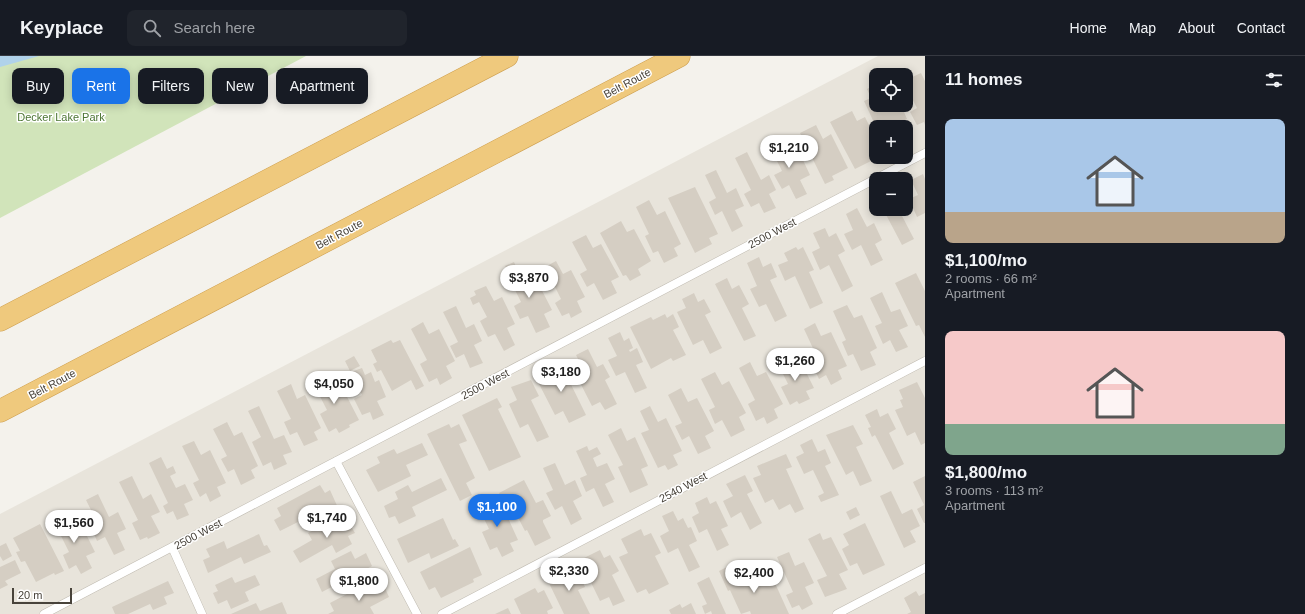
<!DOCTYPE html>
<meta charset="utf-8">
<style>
:root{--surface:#171b24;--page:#20242c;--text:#f1f3f6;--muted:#9ea1a6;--line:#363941;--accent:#1a73e8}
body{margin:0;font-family:Helvetica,sans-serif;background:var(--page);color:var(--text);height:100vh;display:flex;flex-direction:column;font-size:15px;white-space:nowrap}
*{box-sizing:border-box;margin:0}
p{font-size:13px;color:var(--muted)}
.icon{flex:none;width:22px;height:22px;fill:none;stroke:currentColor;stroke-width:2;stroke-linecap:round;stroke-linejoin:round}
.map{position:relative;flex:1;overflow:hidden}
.drawer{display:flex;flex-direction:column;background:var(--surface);width:380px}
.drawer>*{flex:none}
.top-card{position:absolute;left:12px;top:12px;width:380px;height:36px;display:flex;gap:8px}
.tools{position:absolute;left:869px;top:12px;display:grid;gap:8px}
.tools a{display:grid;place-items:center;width:44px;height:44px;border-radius:8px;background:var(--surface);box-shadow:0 2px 10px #0003;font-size:20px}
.scale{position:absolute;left:12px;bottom:10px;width:60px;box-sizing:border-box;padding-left:4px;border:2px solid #48433b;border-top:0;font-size:11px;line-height:14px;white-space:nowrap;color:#48433b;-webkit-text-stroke:3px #fff;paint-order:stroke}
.price{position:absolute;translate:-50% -34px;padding:0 9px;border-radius:14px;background:#fff;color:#222;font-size:13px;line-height:26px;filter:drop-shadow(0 1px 2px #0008)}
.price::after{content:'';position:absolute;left:50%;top:24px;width:12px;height:9px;margin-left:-6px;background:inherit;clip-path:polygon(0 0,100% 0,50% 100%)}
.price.active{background:var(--accent);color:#fff}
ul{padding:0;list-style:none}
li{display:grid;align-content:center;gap:8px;height:212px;padding:0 20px}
li span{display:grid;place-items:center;height:124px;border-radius:8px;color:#555}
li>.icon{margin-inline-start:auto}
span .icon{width:72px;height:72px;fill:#fffc;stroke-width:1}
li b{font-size:17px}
h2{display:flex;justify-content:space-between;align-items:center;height:48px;padding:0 20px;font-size:17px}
.chip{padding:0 14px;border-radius:8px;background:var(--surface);box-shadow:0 2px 10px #0003;font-size:14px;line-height:36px}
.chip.active{background:var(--accent);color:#fff}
header{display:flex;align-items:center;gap:24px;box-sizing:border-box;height:56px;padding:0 20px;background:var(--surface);border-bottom:1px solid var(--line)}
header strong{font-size:19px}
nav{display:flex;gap:22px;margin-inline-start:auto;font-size:14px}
.search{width:280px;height:36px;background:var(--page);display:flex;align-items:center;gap:10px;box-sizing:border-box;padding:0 14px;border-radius:8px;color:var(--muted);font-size:15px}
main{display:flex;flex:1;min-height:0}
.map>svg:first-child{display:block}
.residential{fill:#e8e4db;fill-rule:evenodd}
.green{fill:#d1e4ba}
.water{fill:#b0d2ea}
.building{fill:#d5cec3}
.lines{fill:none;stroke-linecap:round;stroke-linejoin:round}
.service-casing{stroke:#bfbab0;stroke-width:9}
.motorway-casing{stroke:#cd9e4d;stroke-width:23}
.service{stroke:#fff;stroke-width:8}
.motorway{stroke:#efc97d;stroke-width:22}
.labels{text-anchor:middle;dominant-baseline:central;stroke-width:3;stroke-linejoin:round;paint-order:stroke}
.street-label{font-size:11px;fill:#48433b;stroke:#fff}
.park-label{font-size:11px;fill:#4c7533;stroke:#fff}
</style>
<header>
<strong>Keyplace</strong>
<div class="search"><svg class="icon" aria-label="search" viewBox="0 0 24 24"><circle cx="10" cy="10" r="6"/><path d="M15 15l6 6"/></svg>Search here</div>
<nav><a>Home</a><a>Map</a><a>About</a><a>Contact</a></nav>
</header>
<main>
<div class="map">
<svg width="925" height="558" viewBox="0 0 925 558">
<rect width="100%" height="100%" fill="#f4f2ec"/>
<path class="residential" d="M878,0H925V558H0V458ZM876,19H906V49H876ZM876,71H906V101H876ZM876,123H906V153H876Z"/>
<path class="green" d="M0,0H306L0,162Z"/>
<path class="water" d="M0,0H39L0,11Z"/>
<path class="building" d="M921,17L925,25V69L924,66L917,69L910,56L917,52L906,31V24Z
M876,28V49H901L907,63L900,66L903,71H876L864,45L871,42L867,33Z
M852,55L857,65L865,61L876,83V87L869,90L874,99L871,100L873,104L855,113L830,66Z
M816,69L823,83L831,78L848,112L832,120L834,124L825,128L800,77Z
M773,79L775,83L779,81L792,107L802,102L810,119L800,124L807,138L796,143L789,129L782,133L774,119L782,115L768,87L770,86L768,81Z
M747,96L761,124L769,119L776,134L769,138L776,152L764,157L759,147L751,151L744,138L751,134L735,102Z
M716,114L727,137L736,132L744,150L735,154L743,170L732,176L722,155L715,159L709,146L716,142L705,119Z
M923,118L925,123V157L917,161L909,143L918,139L911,124Z
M695,131L718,178L709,182L712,188L695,197L668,142Z
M649,144L657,159L665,155L681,188L674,192L678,200L664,207L658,195L653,197L645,180L649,178L636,151Z
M857,152L867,171L874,167L882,184L875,188L883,204L871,210L861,189L852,194L844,178L853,174L846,158Z
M883,153H906L900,156L914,183L902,189Z
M621,165L627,176L634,173L651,205L638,213L641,219L630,225L626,219L623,220L600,177Z
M825,172L829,181L836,177L845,195L838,199L853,230L842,236L829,209L820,214L812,196L820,192L813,177Z
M586,179L593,192L601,188L619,221L611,225L617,237L603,244L594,227L587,231L580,218L587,214L572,186Z
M796,191L798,194L803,191L814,214L809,216L823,247L810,253L795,220L785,225L778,209L788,205L784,197Z
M759,201L763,211L771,207L777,221L770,224L787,260L775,266L766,248L759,251L750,233L757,230L747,207Z
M556,205L563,218L571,214L585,241L577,245L582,256L571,262L569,257L562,260L555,247L561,243L545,211Z
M514,206L517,213L520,211L527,225L535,221L552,254L544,258L550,271L536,277L528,260L520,263L514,250L521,246L507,218L509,217L505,210Z
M916,217L925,235V281L919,269L916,270L895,227Z
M727,222L732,233L739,229L749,248L742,252L756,280L744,285L715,228Z
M486,230L494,245L502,241L515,268L507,272L515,289L504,295L495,278L488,281L480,265L487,261L479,246L473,249L470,242L476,239L474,235Z
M882,236L891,256L900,253L908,270L899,274L908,291L896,296L890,284L883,288L875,270L882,267L870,242Z
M694,237L698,246L704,243L711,256L705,259L722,292L710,298L703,284L693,289L677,256L686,252L682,243Z
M847,249L854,262L862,259L877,292L870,296L876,309L861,315L853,298L848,300L842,286L846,284L833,255Z
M456,250L466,272L474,268L482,285L474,289L483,307L470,312L464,298L456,302L450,290L458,286L443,256Z
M665,258L667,262L673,258L679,271L673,274L686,299L673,305L671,302L651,313L630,271L651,261L653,264Z
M423,266L429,278L439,273L455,305L446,310L452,322L440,329L437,322L429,326L420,308L427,304L411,273Z
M815,267L821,280L831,276L847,310L838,314L842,323L831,329L826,319L819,323L811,306L818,303L804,273Z
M620,276L624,285L629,282L633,292L629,294L630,296L637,292L643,306L636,309L647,332L635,337L625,316L616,320L608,304L617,300L608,282Z
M391,284L393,287L400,284L424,330L416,334L411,324L392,335L381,314L377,316L373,308L377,306L371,294Z
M588,293L597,311L603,308L610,321L605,324L617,348L605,354L600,346L592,350L575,317L583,313L576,299Z
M354,300L360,310L350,315L345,305Z
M788,301L794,312L802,308L814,332L806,335L810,343L799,348L797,345L790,349L781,331L788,328L777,306Z
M559,304L586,359L569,367L563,355L555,359L538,326L547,321L542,313Z
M750,306L757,320L766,316L783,348L774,353L778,362L767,368L764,361L756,365L748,348L755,344L739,312Z
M362,312L365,319L371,316L375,326L379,324L386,341L377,345L384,359L373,364L370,356L362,359L354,343L362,339L351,316Z
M322,315L329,330L337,326L342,335H344L359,364L349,369L350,371L339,377L336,372L329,376L320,358L327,354L310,321Z
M715,316L722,329L729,325L746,357L739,361L745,374L731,381L722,364L715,368L709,354L715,351L701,323Z
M531,324L539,340L531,344L549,381L537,386L528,368L520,372L509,348L517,344L511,331Z
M917,326L925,342V387L921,389L915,376L907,380L895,354L903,351L900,344L903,343L899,334Z
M291,328L297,343L305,339L321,372L314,376L318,384L304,390L297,376L290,379L284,366L291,363L277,335Z
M681,332L688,346L697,342L714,375L705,380L711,392L698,398L689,380L682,384L675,370L682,367L668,339Z
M497,342L502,351L498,353L521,401L489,415L462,359Z
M259,350L274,383L284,379L292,396L283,399L287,408L274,414L271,406L263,410L252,386L261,381L248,355Z
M650,350L658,366L666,362L682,395L673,399L678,409L668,414L665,409L658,412L641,377L649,374L640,355Z
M877,353L880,361L888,357L896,373L889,377L904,408L893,414L875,379L872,381L868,372L871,371L865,359Z
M227,366L234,380L242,376L258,410L251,414L255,422L241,429L234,413L228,416L221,403L227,400L213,373Z
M449,368L451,372L459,368L467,385L459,388L475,422L466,427L472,439L460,445L427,378Z
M853,369L863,388L856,391L872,425L860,430L853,415L846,419L826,379Z
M621,372L627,385L635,381L648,410L641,413L648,429L630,437L618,411L623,409L608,379Z
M812,383L818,396L825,393L831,407L825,410L839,439L821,446L818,440L824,437L813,414L804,418L796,401L804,397L800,389Z
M194,385L201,399L210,394L226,427L217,431L221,440L210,446L206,437L200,441L193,427L199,424L182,390Z
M422,387L428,399L406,409L411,420L378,436L366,414L380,407L377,401L394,393L397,398Z
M587,390L589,395L597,391L601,398L593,402L597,411L607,407L615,423L605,428L614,446L603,451L594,432L586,436L580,422L587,419L576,395Z
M786,398L792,411L786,413L804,453L795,457L790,448L779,454L773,443L765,447L753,422L761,419L757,410Z
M161,401L167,413L173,410L176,417L170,420L176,432L185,428L193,444L184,448L189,459L177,464L173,455L167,458L163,450L168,447L149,407Z
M555,407L565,429L575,424L582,440L573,445L582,463L571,469L562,450L555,454L546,437L553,434L543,412Z
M745,419L753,435L747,438L762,467L750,474L741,456L731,462L723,445L733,440L726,428Z
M132,420L143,443L151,438L160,456L151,460L160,477L148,483L147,481L140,484L132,467L138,464L119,426Z
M925,420V467H924L917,453L924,449L913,426Z
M441,422L447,434L412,451L416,460L399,468L395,460L389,462L384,450L398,443L395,436L408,429L412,436Z
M524,424L536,447L543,444L551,460L543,464V466L551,482L535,490L527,474L525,475L513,452L508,454L499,437Z
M320,429L325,437L330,434L339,454L316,467L312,459L280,475L274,464L281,460L277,452Z
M891,435L902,458L912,453L920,470L910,475L916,486L904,492L880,440Z
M98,438L109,461L118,456L126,473L117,477L125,494L114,499L105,481L97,485L91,471L98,468L86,444Z
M487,440L494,455L503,451L518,484L510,487L514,495L502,501L497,491L490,494L482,476L489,473L476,446Z
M707,441L710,448L716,445L728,470L721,473L729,489L717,495L707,473L699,477L692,461L699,457L695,447Z
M856,451L860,459L850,464L846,456Z
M62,454L75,479L84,474L95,496L86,500L92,512L81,518L76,509L69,513L63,499L69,496L51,460Z
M673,455L678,465L683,462L688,472L691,471L697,485L689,489L700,511L689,516L678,492L668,497L660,480L669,475L662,460Z
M341,459L345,466L348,465L355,477L348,480L352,488L336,497L332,489L300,507L293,495L312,484L308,477Z
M443,462L453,484L455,483L459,490L431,503L429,497L408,507L397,483Z
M865,467L885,509L863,519L857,507L850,510L842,493L849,489L843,478Z
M40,468L64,515L55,519L54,517L36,526L25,505L21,506L16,496L20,495L13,482Z
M641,473L644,480L651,477L661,497L655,500L669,528L649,538L646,533L637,537L619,501L628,497L621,483Z
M820,477L823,484L831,481L848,514L839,518L847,533L825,541L817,524L827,520L808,483Z
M259,478L264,490L267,489L271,496L244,508L241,501L208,517L203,504L210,501L206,493L224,485L227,493Z
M6,487L12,500L3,505L0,500V490Z
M470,491L482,519L473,523L474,526L441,542L435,531L429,534L420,516Z
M600,494L604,502L610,499L619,515L612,519L625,545L613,550L609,541L600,545L580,504Z
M351,495L355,503L366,497L372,510L359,517L362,523L349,530L345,524L322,536L316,523L335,513L331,505Z
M789,496L795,510L804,506L814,527L805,531L813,548L802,554L799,549L792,552L786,539L793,536L777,501Z
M15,504L21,517L5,525L8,529L0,533V511Z
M576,511L585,531L578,534L590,558H564L548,525L558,520L556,518Z
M727,511L732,522L735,520L737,524L759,514L766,529L774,525L789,558H751L750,555L741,558L730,534L728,535L719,515Z
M255,519L260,529L245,536L249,545L231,553L227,544L218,548L213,537L218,535L215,529L232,521L235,527Z
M709,521L726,558H712L711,555L705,558L702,550L707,548L697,527Z
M168,525L174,537L164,541L167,548L153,554L150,548L128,558H115L112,551Z
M364,529L368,537L384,530L389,541L370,551L374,558H328L334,555L330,547Z
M535,532L538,537L544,534L553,552L547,555L548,558H521L514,543Z
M916,535L919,540L925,537V558H907L911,556L904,542Z
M282,546L287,558H231L256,547L260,555Z
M691,547L696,558H671L669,554L680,548L682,552Z
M508,552L511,558H495Z"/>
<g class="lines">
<defs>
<path id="service" d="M336,405L417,558
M172,491L202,558
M44,558L925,97
M442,558L925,305
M837,558L925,512"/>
<path id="motorway" d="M0,264L507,0
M0,355L679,0"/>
</defs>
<use href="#service" class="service-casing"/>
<use href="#motorway" class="motorway-casing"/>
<use href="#service" class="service"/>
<use href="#motorway" class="motorway"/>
</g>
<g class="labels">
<g class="street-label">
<text transform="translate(627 27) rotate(-28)">Belt Route</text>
<text transform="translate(772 177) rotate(-28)">2500 West</text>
<text transform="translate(339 178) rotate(-28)">Belt Route</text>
<text transform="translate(52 328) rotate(-28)">Belt Route</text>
<text transform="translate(485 328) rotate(-28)">2500 West</text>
<text transform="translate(683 431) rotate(-28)">2540 West</text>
<text transform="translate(198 478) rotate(-28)">2500 West</text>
</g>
<g class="park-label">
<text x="61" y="61">Decker Lake Park</text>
</g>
</g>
</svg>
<div class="tools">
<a><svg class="icon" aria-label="locate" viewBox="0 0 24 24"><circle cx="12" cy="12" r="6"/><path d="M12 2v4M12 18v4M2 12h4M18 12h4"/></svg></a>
<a>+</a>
<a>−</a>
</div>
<div class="scale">20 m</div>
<b class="price" style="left:789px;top:113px">$1,210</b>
<b class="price" style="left:529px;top:243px">$3,870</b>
<b class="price" style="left:795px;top:326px">$1,260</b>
<b class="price" style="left:561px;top:337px">$3,180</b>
<b class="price" style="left:334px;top:349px">$4,050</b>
<b class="price active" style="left:497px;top:472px">$1,100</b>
<b class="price" style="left:327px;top:483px">$1,740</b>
<b class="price" style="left:74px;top:488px">$1,560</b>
<b class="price" style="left:569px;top:536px">$2,330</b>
<b class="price" style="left:754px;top:538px">$2,400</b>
<b class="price" style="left:359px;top:546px">$1,800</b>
<div class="top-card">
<a class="chip">Buy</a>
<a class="chip active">Rent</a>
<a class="chip">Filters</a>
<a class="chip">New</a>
<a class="chip">Apartment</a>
</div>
</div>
<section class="drawer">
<h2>11 homes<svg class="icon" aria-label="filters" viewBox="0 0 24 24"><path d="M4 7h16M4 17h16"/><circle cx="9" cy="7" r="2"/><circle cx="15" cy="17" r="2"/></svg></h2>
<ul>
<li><span style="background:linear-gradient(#a9c7e8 75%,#b9a48a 0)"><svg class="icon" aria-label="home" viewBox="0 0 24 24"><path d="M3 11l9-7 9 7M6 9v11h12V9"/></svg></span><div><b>$1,100/mo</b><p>2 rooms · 66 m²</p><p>Apartment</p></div></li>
<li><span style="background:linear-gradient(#f6c9c9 75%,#7fa58c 0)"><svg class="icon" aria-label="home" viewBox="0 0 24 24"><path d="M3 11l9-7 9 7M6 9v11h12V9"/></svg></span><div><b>$1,800/mo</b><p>3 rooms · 113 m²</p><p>Apartment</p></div></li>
</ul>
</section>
</main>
